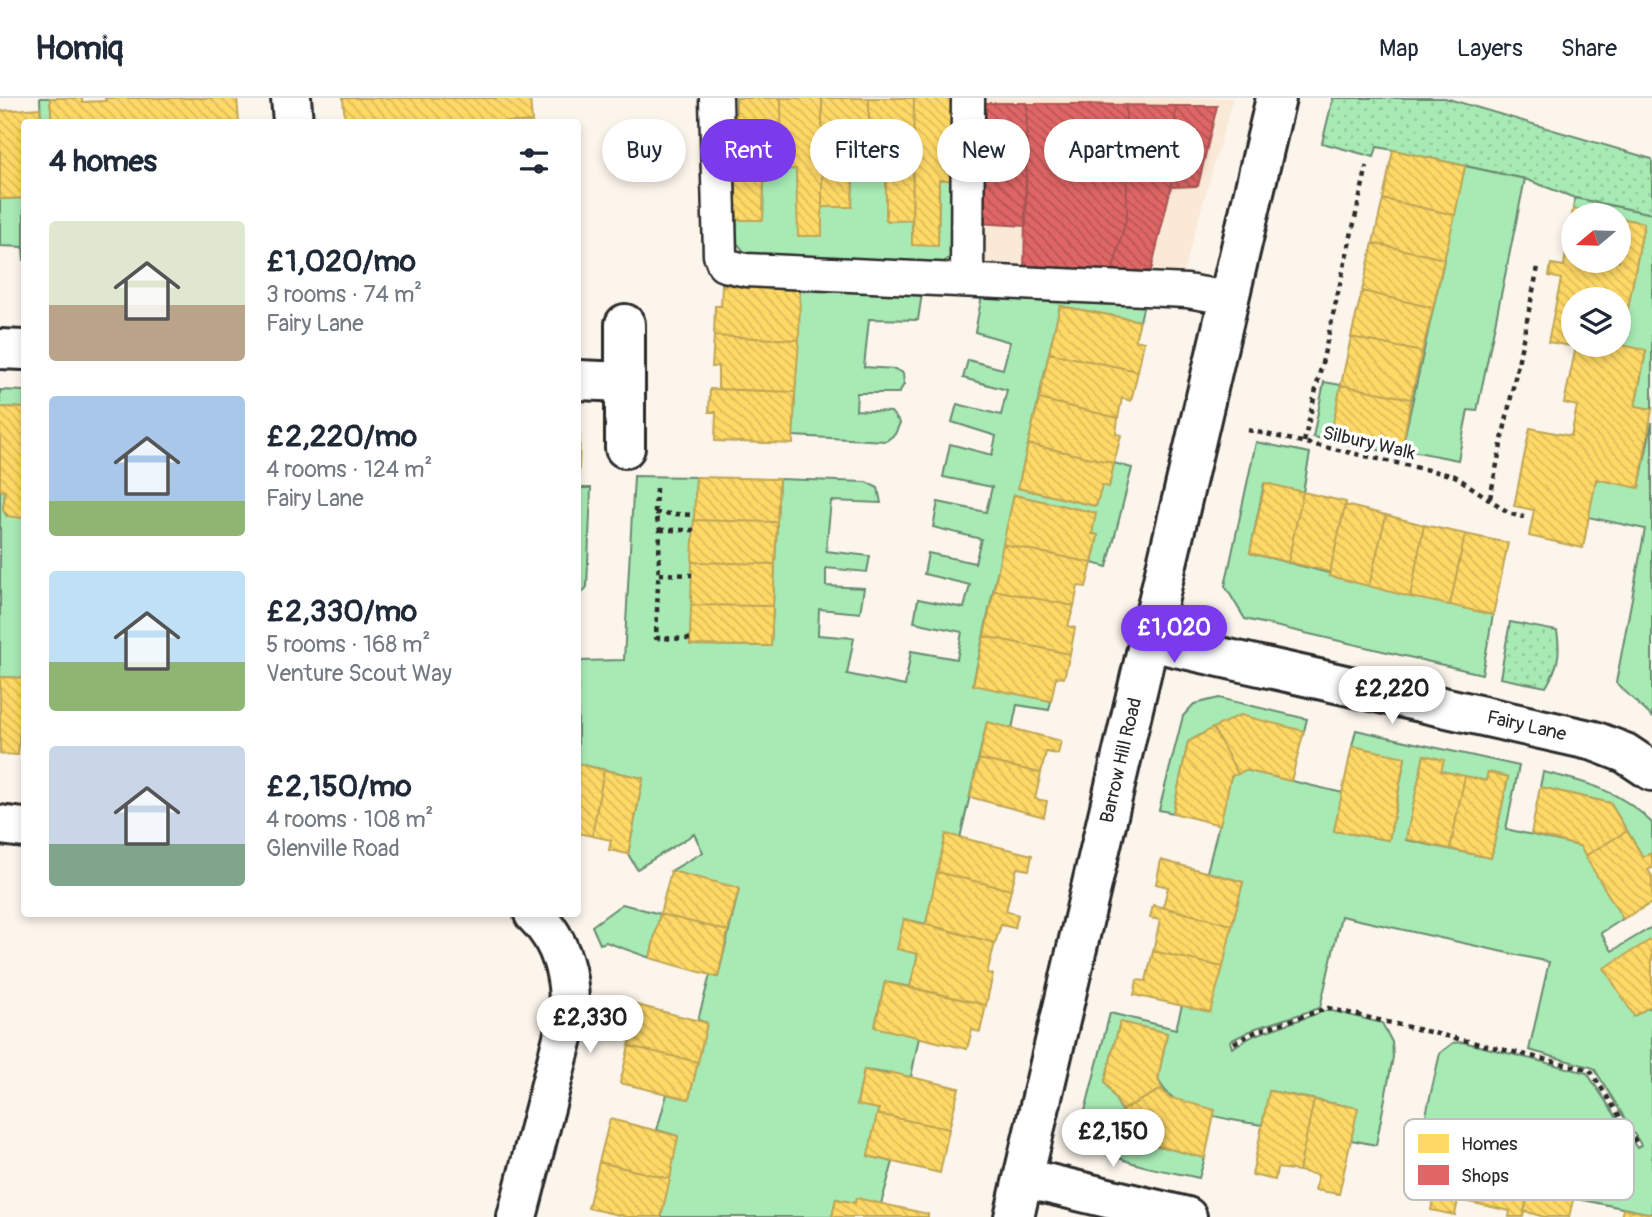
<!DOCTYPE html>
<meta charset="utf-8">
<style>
:root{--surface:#fff;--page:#f6f6f7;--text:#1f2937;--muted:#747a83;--line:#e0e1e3;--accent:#7c3aed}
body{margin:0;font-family:Pangolin,sans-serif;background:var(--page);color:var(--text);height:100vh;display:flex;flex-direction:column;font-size:26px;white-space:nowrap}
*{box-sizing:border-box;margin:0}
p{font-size:23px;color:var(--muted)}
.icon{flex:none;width:38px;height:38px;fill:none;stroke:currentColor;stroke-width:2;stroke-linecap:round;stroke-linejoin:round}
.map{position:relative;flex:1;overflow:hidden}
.panel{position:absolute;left:21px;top:21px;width:560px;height:798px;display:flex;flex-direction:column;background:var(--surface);border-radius:7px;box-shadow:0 4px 10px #0003}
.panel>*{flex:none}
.top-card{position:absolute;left:602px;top:21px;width:665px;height:63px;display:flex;gap:14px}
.needle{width:46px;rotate:251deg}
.tools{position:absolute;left:1561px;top:105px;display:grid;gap:14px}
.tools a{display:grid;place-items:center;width:70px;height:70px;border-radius:50%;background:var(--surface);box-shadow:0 4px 10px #0003;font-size:35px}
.price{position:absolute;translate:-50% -60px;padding:0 16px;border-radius:24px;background:#fff;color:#222;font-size:23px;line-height:46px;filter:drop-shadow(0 2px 4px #0008)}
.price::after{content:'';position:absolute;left:50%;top:42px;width:21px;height:16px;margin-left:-10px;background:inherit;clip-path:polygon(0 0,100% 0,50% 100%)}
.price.active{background:var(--accent);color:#fff}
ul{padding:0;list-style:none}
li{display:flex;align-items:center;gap:21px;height:175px;padding:0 28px}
li span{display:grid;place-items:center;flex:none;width:196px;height:140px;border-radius:7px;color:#555}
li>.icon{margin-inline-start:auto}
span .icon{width:84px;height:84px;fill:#fffc;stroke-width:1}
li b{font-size:30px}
h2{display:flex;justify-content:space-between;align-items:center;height:84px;padding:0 28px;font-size:30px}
.tag{padding:0 24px;border-radius:32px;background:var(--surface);box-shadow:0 4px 10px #0003;font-size:24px;line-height:63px}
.tag.active{background:var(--accent);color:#fff}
header{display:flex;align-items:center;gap:42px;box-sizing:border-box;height:98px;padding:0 35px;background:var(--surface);border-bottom:2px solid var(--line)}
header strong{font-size:33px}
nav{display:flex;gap:38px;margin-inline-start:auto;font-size:24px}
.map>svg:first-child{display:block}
.built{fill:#f9e9d6}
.grass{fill:url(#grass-dots);stroke:#698a70;stroke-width:2}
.garden{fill:#a7eab4;stroke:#698a70;stroke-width:2;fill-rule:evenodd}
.homes{fill:url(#homes-back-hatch);stroke:#bfa554;stroke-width:2;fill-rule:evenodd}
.shops{fill:url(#shops-back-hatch);stroke:#aa5454;stroke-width:2}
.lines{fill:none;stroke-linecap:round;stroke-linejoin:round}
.service-casing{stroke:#2b2b2b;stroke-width:37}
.minor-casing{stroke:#2b2b2b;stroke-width:44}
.path{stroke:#2b2b2b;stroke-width:4.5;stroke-dasharray:5 5;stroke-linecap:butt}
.service{stroke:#fff;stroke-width:32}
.minor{stroke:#fff;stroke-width:38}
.labels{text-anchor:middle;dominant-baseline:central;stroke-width:7;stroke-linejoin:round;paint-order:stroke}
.street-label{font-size:19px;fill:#2b2b2b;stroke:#fff}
.key{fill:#fff;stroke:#bfbfbf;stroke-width:2}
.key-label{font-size:19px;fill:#2b2b2b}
</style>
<header>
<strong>Homiq</strong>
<nav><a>Map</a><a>Layers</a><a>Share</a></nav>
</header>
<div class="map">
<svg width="1652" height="1119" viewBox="0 0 1652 1119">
<defs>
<pattern id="grass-dots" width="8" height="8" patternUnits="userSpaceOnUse" patternTransform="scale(1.75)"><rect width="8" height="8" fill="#a7eab4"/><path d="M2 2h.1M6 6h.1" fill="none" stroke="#90c99b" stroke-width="1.8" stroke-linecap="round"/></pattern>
<pattern id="homes-back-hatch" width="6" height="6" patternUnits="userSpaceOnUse" patternTransform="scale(1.75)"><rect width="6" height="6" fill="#ffd966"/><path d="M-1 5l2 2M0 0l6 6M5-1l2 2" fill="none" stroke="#dbba59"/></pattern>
<pattern id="shops-back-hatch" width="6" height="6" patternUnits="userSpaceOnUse" patternTransform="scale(1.75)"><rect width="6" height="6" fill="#e06666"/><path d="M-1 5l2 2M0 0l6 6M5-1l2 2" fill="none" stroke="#b65454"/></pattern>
</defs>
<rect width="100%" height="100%" fill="#fcf5ec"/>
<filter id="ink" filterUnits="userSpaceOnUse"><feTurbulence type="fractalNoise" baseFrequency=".0143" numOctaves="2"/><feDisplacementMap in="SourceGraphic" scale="14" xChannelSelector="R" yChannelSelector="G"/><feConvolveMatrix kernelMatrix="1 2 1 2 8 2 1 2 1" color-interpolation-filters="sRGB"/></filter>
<g filter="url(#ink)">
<path class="built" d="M964,0H1233L1175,204L966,194Z"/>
<path class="grass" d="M1333,0H1445L1652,61V116L1575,100L1525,81L1393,52L1377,49L1374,59L1322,45Z
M1510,524L1557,533C1561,556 1558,569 1546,589L1500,580Z"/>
<path class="garden" d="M40,0H50L52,24H41Z
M1465,68L1525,81L1477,313L1468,312L1458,362L1402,351L1393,355L1313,339L1324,284L1341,287L1332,335L1402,350Z
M796,71L799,138H822V109L852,108L853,72H886V123L912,122V147H938L939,82H960L961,151L937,169L753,164L736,144V122H763L764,72Z
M24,100V163L23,149L0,148V101Z
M1575,100L1652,116V311L1635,308L1646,253L1621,247L1644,125L1619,120V117L1573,111Z
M722,182L923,189L918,222L869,221L864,269L895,271L903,275L904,286L899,295H857L856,312L891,314L900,325L895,336L886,343L793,338L800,190L722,187Z
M982,197L1144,206L1140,223L1060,208L1018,390L1096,408L1102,387L1109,388L1114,365L1132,370L1107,469L1092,465L1098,437L1092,436L1095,415L1014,397L973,586L1051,603L1049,612L1017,607L1012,631L987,624L960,740L946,737L926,826L904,821L918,856L910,889L885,884L875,929L919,939L911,979L864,972L857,1006L879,1011L868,1058L893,1064L881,1106L856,1101L855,1105L836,1101L832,1119H661L678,1038L657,1032L667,996L689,1001L707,925L698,922L710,877L718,879L739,791L671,773L703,754L694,736L637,771L628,756L643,680L578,666V563L624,562L634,378L696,379L690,547L771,548L779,381L866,384L878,390L881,405L831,403L826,453L870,458L867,474L826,470V488L864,490L860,515L819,511L818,537L854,540L847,576L905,588L911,553L957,561L962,534L914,524L918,501L964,510L970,487L924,476L928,455L975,465L981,441L933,429L938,404L986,414L992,389L943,379L950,346L992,357L996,338L952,324L957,306L1001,317L1007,292L963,280L968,262L1003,271L1010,244L975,234Z
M0,292L24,293V310L0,309Z
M1652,324V619L1616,585L1645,431L1588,419L1596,381L1639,389Z
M1256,344L1310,355L1303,394L1264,386L1250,455L1493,517L1482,576L1245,521L1225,488Z
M578,390H591L587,489L578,500Z
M0,392L5,393L3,412L7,418H24V580L0,579Z
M1219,600L1307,621L1304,633L1213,630L1188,644L1173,715L1159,712L1183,618L1194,606Z
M1356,632L1519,668L1506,731L1580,748L1623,821L1601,835L1612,853L1652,829V841L1634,918L1649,909L1652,914V1116L1573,1100L1541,1045L1450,1025L1445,1048L1420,1043L1440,955L1453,945L1463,944L1587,975L1637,1050L1641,1047L1594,970L1529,952L1549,864L1341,818L1320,910L1256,930L1230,943L1232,950L1255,937L1328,912L1382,925L1392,944L1393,959L1376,1047L1351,1042L1357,1010L1270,993L1262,1027C1227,1021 1173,1016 1158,981L1167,935L1120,924L1105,983L1139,1043L1205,1060L1199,1080C1162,1071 1076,1064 1085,1013L1110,915L1176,931L1182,907L1210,913L1243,784L1207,774L1231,678L1245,672L1343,695L1334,733L1389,742L1405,660L1352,648ZM1424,657L1443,662L1441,673L1486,683L1488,674L1508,679L1491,760L1406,742Z
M1543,674C1586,684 1620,692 1652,725V755L1643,759L1610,705L1540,689Z
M622,806L660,816L650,860L606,844L600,846L592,828Z"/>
<path class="homes" d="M50,0H82V4L105,3V0H237L239,24H52Z
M343,0H530L532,24H345Z
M736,0H781L782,71L764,72L763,122H736Z
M781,0H822V138H798L796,71H782Z
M822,0H869V72H853L852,109H822Z
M869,0H914L912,122L886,123V72H869Z
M914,0H959L960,82H939L938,148L912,147Z
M40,10L41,24H24V100L0,101V13Z
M1393,52L1465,68L1455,117L1383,101Z
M1383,101L1455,117L1444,161L1373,145Z
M1573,111L1606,117H1573V163H1619V120L1644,125L1621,247L1646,252L1635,308L1652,311L1639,390L1596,381L1583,450L1529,438L1534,412L1514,408L1530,330L1571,338L1577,308L1564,305L1576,249L1548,244L1561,181L1549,178L1551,166L1564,168ZM1573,201H1619V247H1573Z
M1373,145L1444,161L1433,210L1362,193Z
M722,187L800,190L799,242L714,238L715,208H721Z
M1362,193L1433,210L1422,254L1351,239Z
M1060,208L1140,223L1135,242L1144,244L1138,273L1049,255Z
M714,238L799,242L795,294L718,291V268L712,269Z
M1351,239L1422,254L1411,301L1341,287Z
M1049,255L1138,273L1131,303L1122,300L1118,320L1039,301Z
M1341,287L1411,301L1402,351L1331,335Z
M710,291L795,294L793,346L715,343L716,314H709Z
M1039,301L1118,320L1116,336L1121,337L1114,365L1028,346Z
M0,309L24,310V418L21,420L8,418L3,412L5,393L0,392Z
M578,337H580L578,401Z
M1028,346L1114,365L1109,389L1102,387L1096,408L1018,390Z
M696,379L779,381L777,424L694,422Z
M1265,385L1303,394L1288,464L1250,455Z
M1303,394L1346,404L1330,474L1288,464Z
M1014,397L1096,415L1092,436L1098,437L1092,465L1003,446Z
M1345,407L1386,417L1369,488L1329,478Z
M1386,417L1424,427L1410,499L1369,488Z
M694,422L777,424L775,466L692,464Z
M1424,427L1465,436L1450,507L1410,499Z
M1465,436L1508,445L1493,517L1450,507Z
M1003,446L1092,465L1086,489L1078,488L1074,508L994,492Z
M692,464L775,466L773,508L691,507Z
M994,492L1074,508L1068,528L1075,530L1070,556L984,538Z
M691,507L773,508L771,548L690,547Z
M984,538L1070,556L1064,580L1056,579L1051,603L973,587Z
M0,579L24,580L18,657L0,656Z
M1240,617L1304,633L1291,683L1245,672L1238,676L1213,630Z
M987,624L1061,643L1058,656L1046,654L1041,675L979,661Z
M1213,630L1238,676L1231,678L1220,727L1173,715L1188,644Z
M1352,648L1405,659L1389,742L1334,733Z
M1424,657L1444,662L1441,673L1465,678L1450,751L1406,741Z
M979,661L1041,675L1035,701L1047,703L1044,719L970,699Z
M578,666L604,672L592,738L578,735Z
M604,672L643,680L628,756L609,752L611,742L592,738Z
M1488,674L1508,679L1491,760L1450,751L1465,678L1486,683Z
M1540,689L1610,705L1627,733L1585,758L1580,748L1531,736Z
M1627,733L1643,759L1652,755V770L1648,772L1652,778V805L1623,821L1585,758Z
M946,736L1032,757L1029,772L1017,770L1011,792L937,774Z
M1161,762L1243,784L1232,827L1163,809L1168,789L1156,786Z
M671,773L739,790L728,833L660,816Z
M937,774L1011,792L1006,813L1018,817L1015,830L1001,827L995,845L926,826Z
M1153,807L1232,827L1223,869L1153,853L1160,822L1150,820Z
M660,816L728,833L718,879L650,860Z
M904,821L995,845L987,875L993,876L986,907L910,889L918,856L897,851Z
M1652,841V907L1634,918L1604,870Z
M1153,853L1223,869L1210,914L1134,897L1137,882L1146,883Z
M885,884L986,907L980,934L972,932L967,951L875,929Z
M637,907L707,925L698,964L629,948Z
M1120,924L1167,935L1158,981L1162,991L1122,1012L1105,983Z
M629,948L698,964L689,1001L620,985Z
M864,972L889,977V974L959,990L949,1031L877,1016L879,1011L857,1007Z
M1162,991L1168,999L1215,1012L1205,1060L1139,1043L1122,1012Z
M1269,993L1314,1002L1299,1073L1277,1070L1275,1082L1252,1077Z
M1314,1002L1358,1010L1339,1096L1315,1092L1318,1077L1299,1073Z
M877,1016L949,1031L940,1075L868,1058Z
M610,1021L678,1038L670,1081L599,1064Z
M1450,1024L1494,1034L1478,1106L1458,1102L1455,1117L1431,1112Z
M1494,1034L1541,1045L1523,1119H1509L1510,1113L1478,1106Z
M1541,1045L1584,1054L1569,1119H1544L1524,1113Z
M599,1064L670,1081L661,1119H627L588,1110Z
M856,1100L928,1116V1119H832L836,1101L855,1105Z
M1623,1111L1652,1116V1119H1621Z"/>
<path class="shops" d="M977,5H1027L1026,128L977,125Z
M1027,5L1126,7L1127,118L1111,179L1024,173Z
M1126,7L1176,8L1171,89L1149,181L1111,179L1127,118Z
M1176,8H1217L1198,88L1171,89Z"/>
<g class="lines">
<defs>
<path id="service" d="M716,0L720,157L724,167L746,172L1187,193L1229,200
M967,182L968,0"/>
<g id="minor">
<path d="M291,0L293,24"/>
<path d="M625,226V350"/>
<path d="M0,251L24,252"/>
<path d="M578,282L624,284"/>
<path id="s1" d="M1149,543L1594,643L1625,655L1652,673"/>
<path d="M0,727L24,730"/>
<path d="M1024,1080L1187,1119"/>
<path d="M517,1119L568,920C572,882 562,843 534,816"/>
<path id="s2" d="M1014,1119L1276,0"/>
</g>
</defs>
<use href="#service" class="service-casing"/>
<use href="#minor" class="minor-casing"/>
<path class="path" d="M1248,332L1455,378L1511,416L1524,419
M1304,344L1367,68
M656,390L655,415L660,432L656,540L690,541
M1490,400L1538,169
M655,415L694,417
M660,432H694
M659,476L692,477
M1234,945L1255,934L1328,910L1590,972L1638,1047"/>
<use href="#service" class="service"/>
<use href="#minor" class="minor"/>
</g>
</g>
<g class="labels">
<g class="street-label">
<text transform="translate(1369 345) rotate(13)">Silbury Walk</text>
<text stroke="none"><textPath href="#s1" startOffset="387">Fairy Lane</textPath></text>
<text stroke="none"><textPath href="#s2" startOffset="469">Barrow Hill Road</textPath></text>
</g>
</g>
<rect x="1404" y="1021" width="230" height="81" rx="10" class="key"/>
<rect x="1418" y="1036" width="31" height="19" fill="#ffd966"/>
<rect x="1418" y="1067" width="31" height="20" fill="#e06666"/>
<g class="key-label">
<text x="1461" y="1052">Homes</text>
<text x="1461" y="1084">Shops</text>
</g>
</svg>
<div class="tools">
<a><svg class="needle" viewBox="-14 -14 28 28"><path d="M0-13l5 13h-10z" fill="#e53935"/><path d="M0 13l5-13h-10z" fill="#747a83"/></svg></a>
<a><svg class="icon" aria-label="layers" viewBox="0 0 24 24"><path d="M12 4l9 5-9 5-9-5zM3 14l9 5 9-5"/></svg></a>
</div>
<b class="price active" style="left:1174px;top:567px">£1,020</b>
<b class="price" style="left:1392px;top:628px">£2,220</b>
<b class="price" style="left:590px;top:957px">£2,330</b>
<b class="price" style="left:1113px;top:1071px">£2,150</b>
<div class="top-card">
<a class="tag">Buy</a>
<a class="tag active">Rent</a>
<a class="tag">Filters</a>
<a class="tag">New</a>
<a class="tag">Apartment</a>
</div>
<section class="panel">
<h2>4 homes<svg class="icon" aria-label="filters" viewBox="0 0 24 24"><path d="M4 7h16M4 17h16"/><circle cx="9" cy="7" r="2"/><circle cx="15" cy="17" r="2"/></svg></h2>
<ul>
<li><span style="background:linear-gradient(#dfe7d0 60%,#b9a48a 0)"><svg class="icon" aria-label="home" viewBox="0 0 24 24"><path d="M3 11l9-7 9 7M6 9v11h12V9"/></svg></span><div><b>£1,020/mo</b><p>3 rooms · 74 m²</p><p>Fairy Lane</p></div></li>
<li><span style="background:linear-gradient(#a9c7e8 75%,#8fb573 0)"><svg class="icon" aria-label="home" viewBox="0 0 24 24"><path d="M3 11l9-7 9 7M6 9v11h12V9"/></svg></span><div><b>£2,220/mo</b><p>4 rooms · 124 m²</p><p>Fairy Lane</p></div></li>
<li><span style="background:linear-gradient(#bfe0f5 65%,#8fb573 0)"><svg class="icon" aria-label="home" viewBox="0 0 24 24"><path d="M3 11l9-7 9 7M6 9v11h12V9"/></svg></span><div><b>£2,330/mo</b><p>5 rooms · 168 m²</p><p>Venture Scout Way</p></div></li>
<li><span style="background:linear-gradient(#c9d6e8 70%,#7fa58c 0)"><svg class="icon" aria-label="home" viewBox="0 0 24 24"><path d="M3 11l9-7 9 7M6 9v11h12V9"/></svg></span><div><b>£2,150/mo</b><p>4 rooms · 108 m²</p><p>Glenville Road</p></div></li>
</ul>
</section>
</div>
